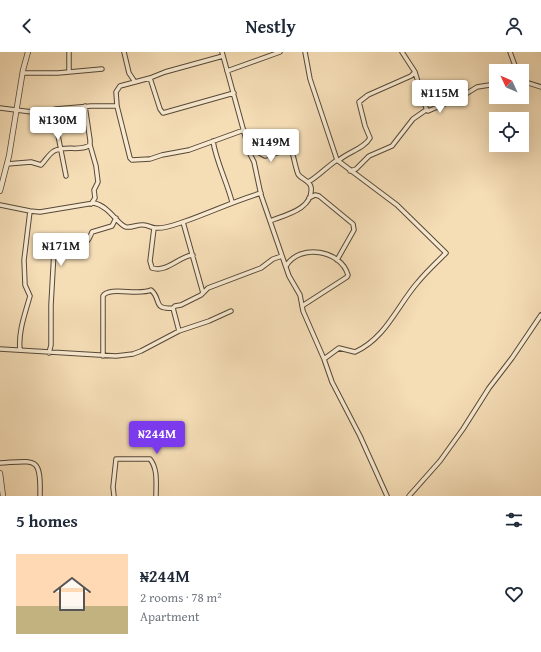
<!DOCTYPE html>
<meta charset="utf-8">
<style>
:root{--surface:#fff;--page:#f6f6f7;--text:#1f2937;--muted:#747a83;--accent:#7c3aed}
body{margin:0;font-family:"Gentium Book Plus",serif;background:var(--page);color:var(--text);height:100vh;display:flex;flex-direction:column;font-size:15px;white-space:nowrap}
*{box-sizing:border-box;margin:0}
p{font-size:13px;color:var(--muted)}
.icon{flex:none;width:22px;height:22px;fill:none;stroke:currentColor;stroke-width:2;stroke-linecap:round;stroke-linejoin:round}
.map{position:relative;height:444px;overflow:hidden}
.panel{display:flex;flex-direction:column;background:var(--surface);flex:1}
.panel>*{flex:none}
.needle{width:26px;rotate:314deg}
.controls{position:absolute;left:489px;top:12px;display:grid;gap:8px}
.controls a{display:grid;place-items:center;width:40px;height:40px;border-radius:0px;background:var(--surface);box-shadow:0 4px 16px #0002;font-size:20px}
.price{position:absolute;translate:-50% -34px;padding:0 9px;border-radius:4px;background:#fff;color:#222;font-size:13px;line-height:26px;filter:drop-shadow(0 1px 2px #0008)}
.price::after{content:'';position:absolute;left:50%;top:24px;width:12px;height:9px;margin-left:-6px;background:inherit;clip-path:polygon(0 0,100% 0,50% 100%)}
.price.current{background:var(--accent);color:#fff}
ul{padding:0;list-style:none}
li{display:flex;align-items:center;gap:12px;height:100px;padding:0 16px}
li span{display:grid;place-items:center;flex:none;width:112px;height:80px;border-radius:0px;color:#555}
li>.icon{margin-inline-start:auto}
span .icon{width:48px;height:48px;fill:#fffc;stroke-width:1}
li b{font-size:17px}
h2{display:flex;justify-content:space-between;align-items:center;height:48px;padding:0 16px;font-size:17px}
header{display:flex;justify-content:space-between;align-items:center;height:52px;padding:0 16px;background:var(--surface);font-size:18px;font-weight:800}
.map>svg:first-child{display:block}
.lines{fill:none;stroke-linecap:round;stroke-linejoin:round}
.minor-casing{stroke:#554938;stroke-width:5.5}
.tertiary-casing{stroke:#554938;stroke-width:6}
.minor{stroke:#f8e9d0;stroke-width:3.5}
.tertiary{stroke:#f8e9d0;stroke-width:4.5}
</style>
<header><svg class="icon" aria-label="back" viewBox="0 0 24 24"><path d="M15 5l-7 7 7 7"/></svg>Nestly<svg class="icon" aria-label="person" viewBox="0 0 24 24"><circle cx="12" cy="8" r="4"/><path d="M4 21q1-7 8-7t8 7"/></svg></header>
<div class="map">
<svg width="541" height="444" viewBox="0 0 541 444">
<rect width="100%" height="100%" fill="#f5ddb6"/>
<filter id="stains"><feTurbulence type="fractalNoise" baseFrequency=".005" numOctaves="4"/><feColorMatrix values="0 0 0 0 .2 0 0 0 0 .09 0 0 0 0 .02 0 0 0 .5 -.17"/></filter>
<radialGradient id="worn" r=".72"><stop offset=".6" stop-color="#630" stop-opacity="0"/><stop offset="1" stop-color="#630" stop-opacity=".3"/></radialGradient>
<g class="lines">
<defs>
<path id="minor" d="M69,0V19
M124,0L129,21L135,30
M222,0L250,102L254,110L261,143L289,224L300,243L303,259L324,307L332,330L360,384L387,444
M305,0L310,27L337,108L397,153L446,201C437,210 427,219 418,230C397,254 386,286 355,300L339,296L324,307
M510,0L517,19
M223,4L165,20L150,26L160,57L163,61L234,41
M227,19L280,0
M415,20L426,56L428,59L461,45L477,35L496,32
M23,21H58L102,17
M150,26L120,34L116,40L117,54L130,106L132,108L150,107L162,103L189,98L244,78
M522,29L541,35
M0,56L40,61L56,57L91,54H117
M53,58L66,124
M213,89C216,109 227,130 232,150
M90,93L96,114L98,130L94,138L95,146L91,152
M250,100H258L265,104L291,97C294,105 295,114 298,122C301,127 310,129 311,135C314,157 285,163 270,169
M338,109C347,100 364,97 370,86L365,74L359,50L368,43L411,24L415,20L402,0
M7,112L31,110L41,113C45,109 49,102 54,99C66,93 80,100 90,93V88L85,54
M350,119L356,117L369,104L392,94L413,67L426,58
M308,130C314,128 329,113 337,108
M309,146L315,143L319,144L353,172L354,178L337,208
M0,153L30,159L40,160L94,151C109,154 118,173 126,175C132,176 138,172 144,173C148,173 151,176 156,176C164,177 174,173 183,170C209,161 234,149 261,141
M183,170L203,241
M154,176L150,209L152,216C167,221 179,204 193,203
M286,214C300,191 341,198 348,223L347,225L302,254
M179,279L209,269L231,259
M0,297L116,304L133,302L141,299L179,279L173,256L175,254L181,253L201,243L208,236L261,216L273,207L282,204
M20,298C18,280 25,262 30,244L25,233L24,208L30,159
M49,301L51,293V253L54,199C65,193 79,200 88,188C90,186 91,182 92,180L112,174L116,166
M103,304V244C109,234 139,244 151,238C162,247 152,258 173,256
M0,411C36,409 41,404 40,444
M114,444L113,435L116,407H150C158,417 156,431 156,444
M409,444L440,409L463,377L489,336L512,306L541,263"/>
<path id="tertiary" d="M0,139L9,104L23,18L28,0
M0,421L3,444"/>
</defs>
<use href="#minor" class="minor-casing"/>
<use href="#tertiary" class="tertiary-casing"/>
<use href="#minor" class="minor"/>
<use href="#tertiary" class="tertiary"/>
</g>
<rect width="100%" height="100%" filter="url(#stains)"/>
<rect width="100%" height="100%" fill="url(#worn)"/>
</svg>
<div class="controls">
<a><svg class="needle" viewBox="-14 -14 28 28"><path d="M0-13l5 13h-10z" fill="#e53935"/><path d="M0 13l5-13h-10z" fill="#747a83"/></svg></a>
<a><svg class="icon" aria-label="locate" viewBox="0 0 24 24"><circle cx="12" cy="12" r="6"/><path d="M12 2v4M12 18v4M2 12h4M18 12h4"/></svg></a>
</div>
<b class="price" style="left:440px;top:62px">₦115M</b>
<b class="price" style="left:58px;top:89px">₦130M</b>
<b class="price" style="left:271px;top:111px">₦149M</b>
<b class="price" style="left:61px;top:215px">₦171M</b>
<b class="price current" style="left:157px;top:403px">₦244M</b>
</div>
<section class="panel">
<h2>5 homes<svg class="icon" aria-label="filters" viewBox="0 0 24 24"><path d="M4 7h16M4 17h16"/><circle cx="9" cy="7" r="2"/><circle cx="15" cy="17" r="2"/></svg></h2>
<ul>
<li><span style="background:linear-gradient(#ffd9b3 65%,#c2b280 0)"><svg class="icon" aria-label="home" viewBox="0 0 24 24"><path d="M3 11l9-7 9 7M6 9v11h12V9"/></svg></span><div><b>₦244M</b><p>2 rooms · 78 m²</p><p>Apartment</p></div><svg class="icon" aria-label="heart" viewBox="0 0 24 24"><path d="M12 20l-8-8c-3-5 5-10 8-4 3-6 11-1 8 4z"/></svg></li>
</ul>
</section>
